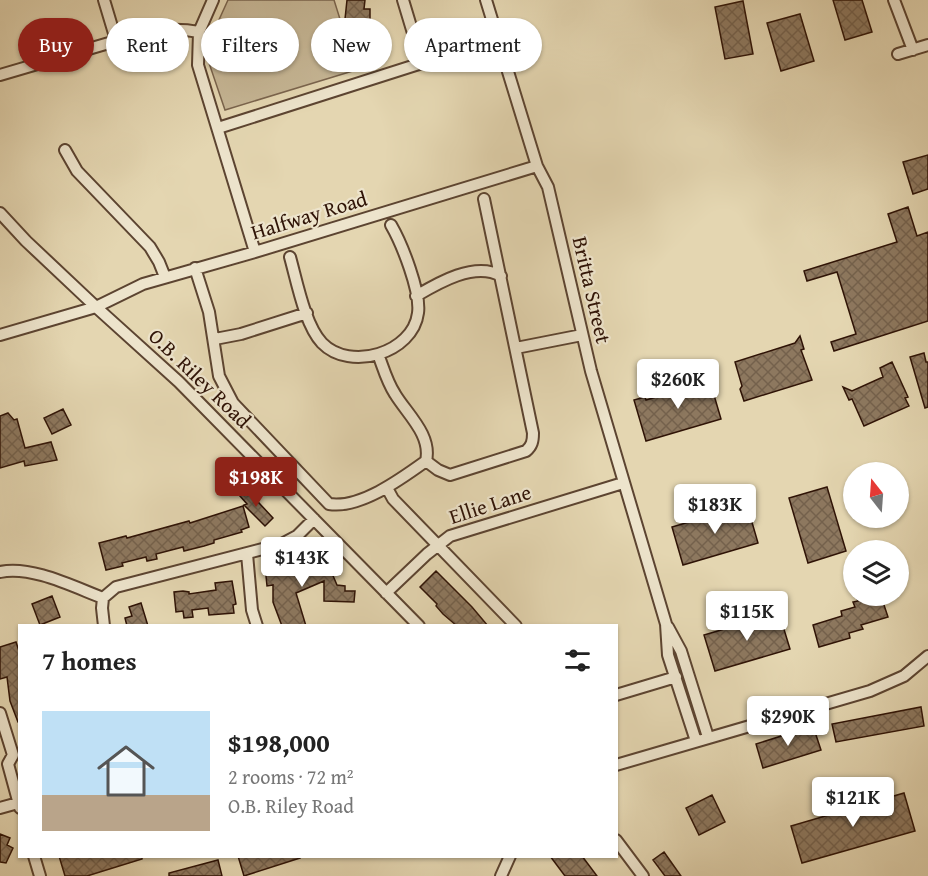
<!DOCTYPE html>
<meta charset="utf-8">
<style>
:root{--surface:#fff;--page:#f6f6f6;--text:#222;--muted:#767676;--line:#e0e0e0;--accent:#8f2418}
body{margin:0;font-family:"Gentium Book Plus",serif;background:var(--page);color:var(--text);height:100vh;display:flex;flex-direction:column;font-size:22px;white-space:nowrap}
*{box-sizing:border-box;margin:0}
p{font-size:20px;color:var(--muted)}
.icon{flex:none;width:33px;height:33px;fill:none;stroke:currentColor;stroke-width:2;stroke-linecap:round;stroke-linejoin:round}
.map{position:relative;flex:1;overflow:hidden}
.drawer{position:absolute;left:18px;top:624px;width:600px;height:234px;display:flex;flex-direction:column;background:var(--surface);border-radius:0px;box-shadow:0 2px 4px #0004}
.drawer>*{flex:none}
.banner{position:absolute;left:18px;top:18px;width:600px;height:54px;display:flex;gap:12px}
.needle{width:39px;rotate:343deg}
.buttons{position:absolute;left:843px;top:462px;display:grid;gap:12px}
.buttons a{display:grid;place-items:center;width:66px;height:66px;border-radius:50%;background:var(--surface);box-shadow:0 2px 4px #0004;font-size:30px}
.price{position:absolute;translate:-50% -51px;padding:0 14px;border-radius:6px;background:#fff;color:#222;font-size:20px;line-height:39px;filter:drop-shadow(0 2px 3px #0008)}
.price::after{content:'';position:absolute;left:50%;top:36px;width:18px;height:14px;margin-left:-9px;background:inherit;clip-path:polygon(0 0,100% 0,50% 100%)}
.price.selected{background:var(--accent);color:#fff}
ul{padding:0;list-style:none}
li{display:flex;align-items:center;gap:18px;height:150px;padding:0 24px}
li+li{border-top:2px solid var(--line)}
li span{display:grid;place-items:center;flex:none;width:168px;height:120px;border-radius:0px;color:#555}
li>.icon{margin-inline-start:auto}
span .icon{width:72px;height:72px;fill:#fffc;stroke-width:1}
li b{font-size:26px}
h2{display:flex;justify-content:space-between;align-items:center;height:72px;padding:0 24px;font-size:26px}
.pill{padding:0 21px;border-radius:27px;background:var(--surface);box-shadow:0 2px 4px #0004;font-size:21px;line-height:54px}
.pill.selected{background:var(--accent);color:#fff}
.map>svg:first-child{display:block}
.green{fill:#c5b594;stroke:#7a644d;stroke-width:1.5}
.building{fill:url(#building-cross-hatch);stroke:#2f1306;stroke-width:1.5}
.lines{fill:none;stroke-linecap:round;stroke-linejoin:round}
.minor-casing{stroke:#5c4431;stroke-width:14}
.minor{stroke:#ede4cc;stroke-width:10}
.labels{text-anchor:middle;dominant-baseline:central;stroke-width:4.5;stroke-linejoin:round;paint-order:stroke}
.street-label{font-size:21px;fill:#2f1306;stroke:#ede4cc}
</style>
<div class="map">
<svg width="928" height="876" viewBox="0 0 928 876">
<defs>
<pattern id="building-cross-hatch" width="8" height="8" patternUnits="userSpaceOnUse" patternTransform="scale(1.5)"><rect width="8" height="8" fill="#8d785f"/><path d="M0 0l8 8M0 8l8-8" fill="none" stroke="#74614c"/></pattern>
</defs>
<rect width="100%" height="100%" fill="#e4d6b1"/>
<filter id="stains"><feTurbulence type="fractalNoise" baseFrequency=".00333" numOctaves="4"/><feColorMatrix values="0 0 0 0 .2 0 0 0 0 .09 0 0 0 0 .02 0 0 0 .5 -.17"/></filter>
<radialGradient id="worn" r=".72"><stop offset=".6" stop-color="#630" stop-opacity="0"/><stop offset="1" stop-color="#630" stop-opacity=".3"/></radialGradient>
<path class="green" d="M228,0H334L356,70L225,110L209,63L213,33Z"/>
<path class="building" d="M347,0H365L364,9H370V21L345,19Z
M833,0H862L872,32L845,40Z
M743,1L753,54L725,59L715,7Z
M800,14L814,61L781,71L767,23Z
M928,155V189L913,194L903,162Z
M908,207L917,236L928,232V321L834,351L831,342L856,334L837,272L807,281L804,271L897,242L888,214Z
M800,336L804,349L801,350L812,380L744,401L740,389L742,386L735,362L795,343Z
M924,353L926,362H928V407L925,408L910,357Z
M892,362L908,397L905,398L909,406L864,426L852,399L849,400L843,387L852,391L883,377L880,368Z
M709,378L721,419L646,441L634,400L645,397L646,400L693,386L692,383Z
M63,409L71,425L52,434L44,418Z
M8,413L14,420L17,419L25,448L51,442L57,460L25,466L24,461L0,468V416Z
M827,487L846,551L808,563L789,498Z
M247,490L273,518L265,526L244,505L247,504L240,496Z
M747,505L758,543L683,565L672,527Z
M243,506L249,527L241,530L242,532L214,540V543L204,546L184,551L183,547L156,554L157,559L147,561L146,557L122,563L123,566L106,570L99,543L126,536L127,538L189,521L190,523Z
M319,555L323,566L328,564L337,585L345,586V591H355L354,602L324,601V581L296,593L306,626H282L273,602V585L267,586L265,566L301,563L299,560L309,556L310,559Z
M436,571L472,607L488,626H457L443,614L436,606L437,604L420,587Z
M232,581L236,604L233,605L234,613L209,615L208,608L192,610L193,617L184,618L183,611L176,612L174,592L183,591L189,592V594L216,590L215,583Z
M52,596L60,617L40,625L32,604Z
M856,596H881L888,617L861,625L863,629L849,633L850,638L819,647L813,625L842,616L841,611L855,607L853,602L858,601Z
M141,603L148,626H127L125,618L132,616L129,607Z
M779,613L790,649L715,671L704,635Z
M16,642L20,654V722H18L10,701L7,677L0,679V647Z
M921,707L924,726L836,742L832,724Z
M813,726L821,750L763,768L756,744Z
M904,793L915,831L802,863L791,826Z
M712,795L725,822L699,835L686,808Z
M0,834L10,838L7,845L13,848L6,863L0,862Z
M664,852L681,876H665L653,860Z
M59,856H142V859L87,876H65Z
M238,856H299L300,858L244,876Z
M550,856H582L597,876H565Z
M218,860L222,876H169V873Z"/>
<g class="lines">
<defs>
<path id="minor" d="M104,0L116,40
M213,0L199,32L198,65L255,252
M486,0L537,166L548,187L591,371L666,624L668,655L696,741
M894,0L913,50
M898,54L928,45
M0,75L143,33C163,29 179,28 199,32
M218,128L422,63L403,0
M65,150L77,171L150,247L159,262L165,277
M0,213L26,241L96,307L179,382L419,626
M290,257C297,282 305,325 322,343C350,372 413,353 418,313C421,292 402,244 391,225
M195,268L209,312L219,376L233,403L329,504C360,509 401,479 426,461C432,435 407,414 395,394C387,382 383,367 378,354
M416,296C438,283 475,261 501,276
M0,335L96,307L143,284L255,252L537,166
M215,339L241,334L307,313
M516,348L582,335
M426,461L438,470L450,475L526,451C532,446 533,441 533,433L484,199
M387,488L393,499L516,626
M247,554L252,610L257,626
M0,572C31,565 74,587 103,598
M386,593L427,554L450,536L623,483
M103,598L116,587L282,544L297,536L314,519
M103,598L102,608L104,626
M668,627L681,651L708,737
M616,695L676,677
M0,713L13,755L8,764L20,808
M616,765L870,691L904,676L928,656
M0,808L18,803
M616,840L643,876
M34,856L40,876
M501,876L510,856"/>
</defs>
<use href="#minor" class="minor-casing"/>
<use href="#minor" class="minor"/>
</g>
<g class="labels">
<g class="street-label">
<text transform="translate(309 215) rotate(-17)">Halfway Road</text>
<text transform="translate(592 290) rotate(77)">Britta Street</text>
<text transform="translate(200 378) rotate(44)">O.B. Riley Road</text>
<text transform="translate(490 504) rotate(-18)">Ellie Lane</text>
</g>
</g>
<rect width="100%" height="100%" filter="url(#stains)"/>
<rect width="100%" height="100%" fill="url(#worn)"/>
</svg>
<div class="buttons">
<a><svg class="needle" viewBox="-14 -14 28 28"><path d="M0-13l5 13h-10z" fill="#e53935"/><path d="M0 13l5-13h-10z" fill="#767676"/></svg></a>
<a><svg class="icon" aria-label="layers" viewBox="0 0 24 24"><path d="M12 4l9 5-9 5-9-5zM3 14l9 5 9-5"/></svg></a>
</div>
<b class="price" style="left:678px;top:410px">$260K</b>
<b class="price selected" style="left:256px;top:508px">$198K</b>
<b class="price" style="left:715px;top:535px">$183K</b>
<b class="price" style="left:302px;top:588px">$143K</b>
<b class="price" style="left:747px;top:642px">$115K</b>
<b class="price" style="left:788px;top:747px">$290K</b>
<b class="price" style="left:853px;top:828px">$121K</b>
<div class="banner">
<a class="pill selected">Buy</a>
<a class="pill">Rent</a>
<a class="pill">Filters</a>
<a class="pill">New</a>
<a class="pill">Apartment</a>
</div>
<section class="drawer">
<h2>7 homes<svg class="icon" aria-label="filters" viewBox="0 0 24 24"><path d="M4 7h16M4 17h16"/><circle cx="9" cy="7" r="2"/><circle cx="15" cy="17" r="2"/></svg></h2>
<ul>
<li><span style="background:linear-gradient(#bfe0f5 70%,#b9a48a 0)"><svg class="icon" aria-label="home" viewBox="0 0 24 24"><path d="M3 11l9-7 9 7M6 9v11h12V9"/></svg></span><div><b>$198,000</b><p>2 rooms · 72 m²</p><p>O.B. Riley Road</p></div></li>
</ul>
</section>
</div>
